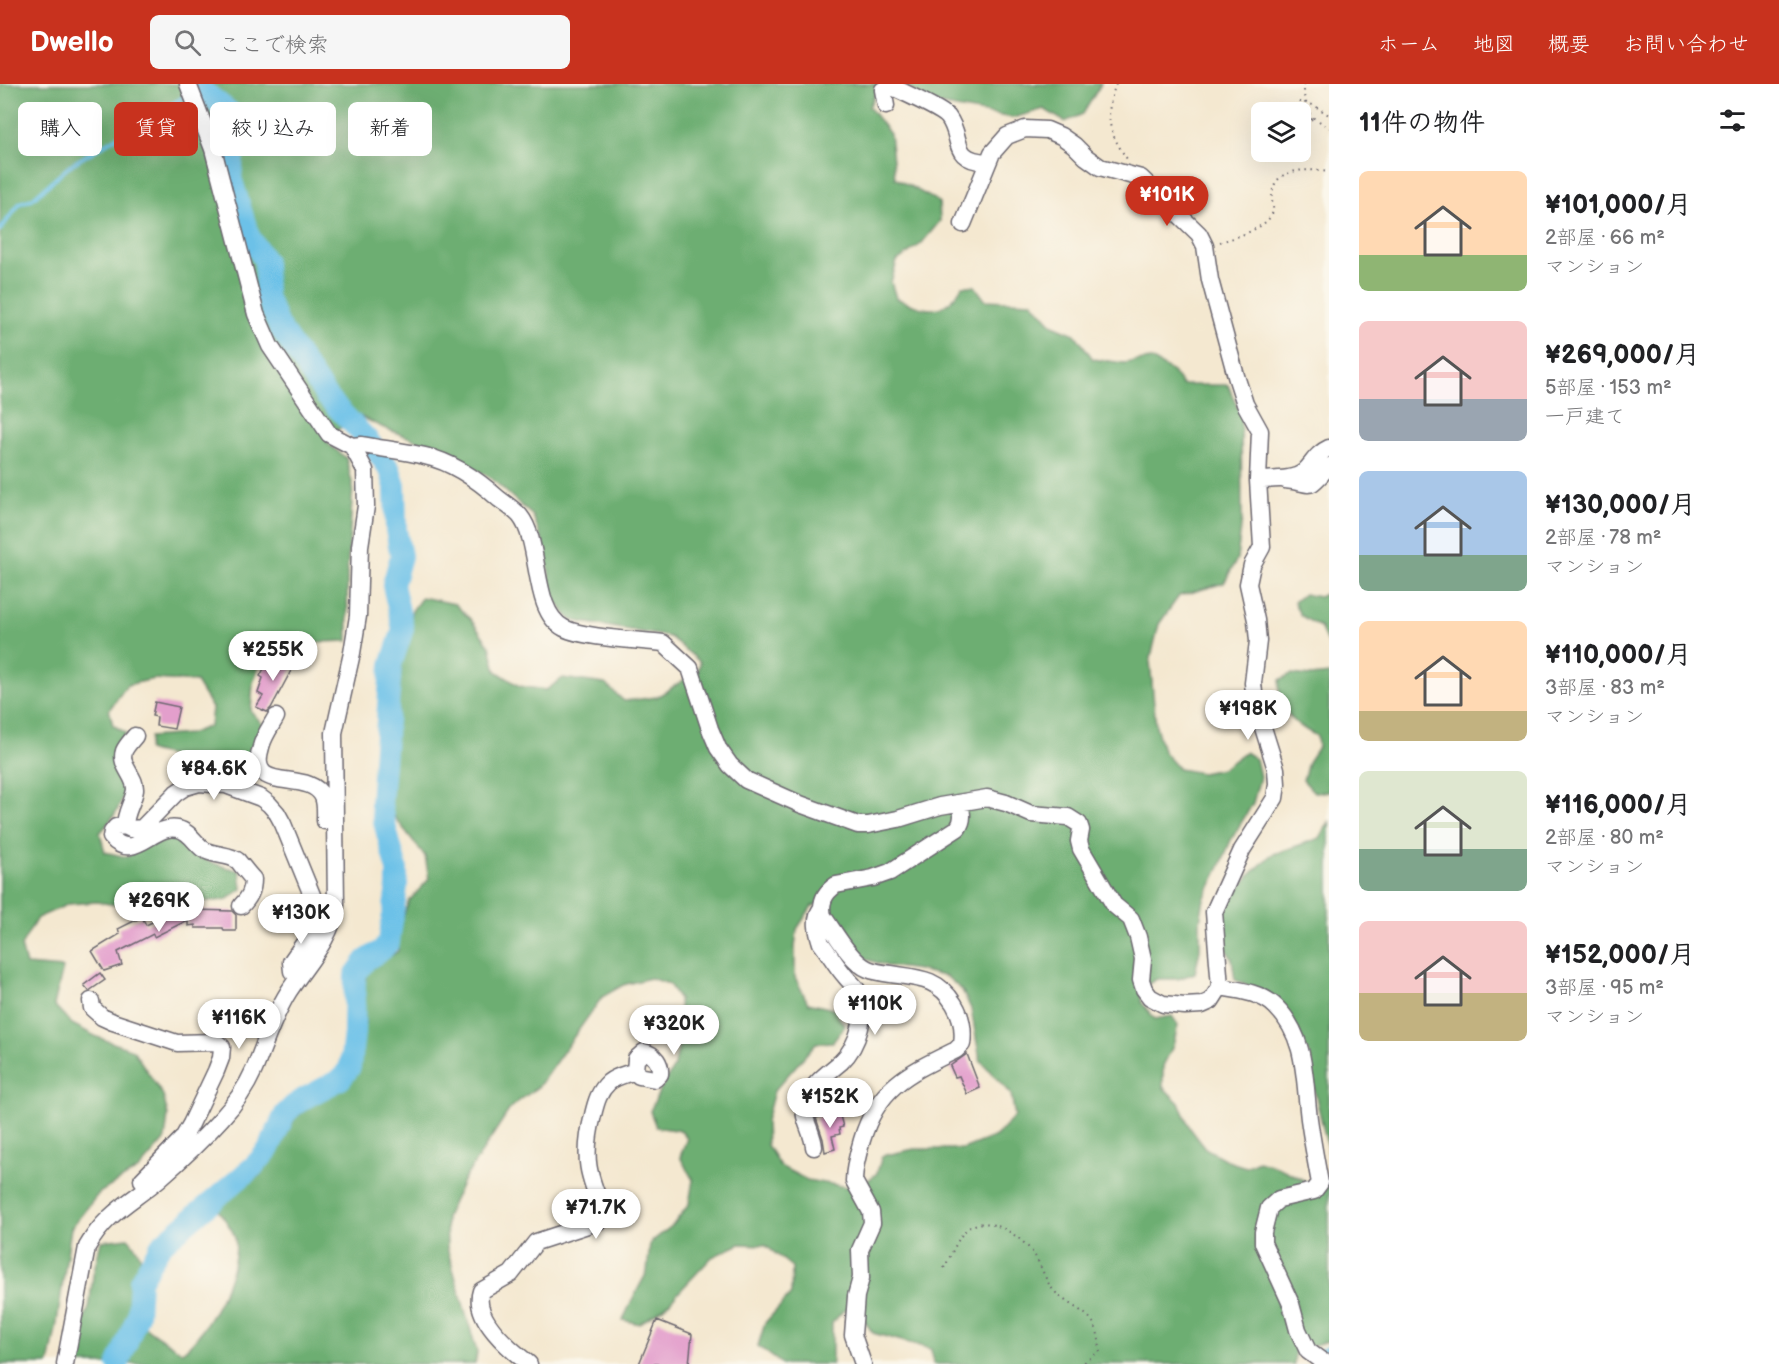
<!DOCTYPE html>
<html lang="ja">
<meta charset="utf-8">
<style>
:root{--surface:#fff;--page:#f6f6f6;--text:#202124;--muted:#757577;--accent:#c8321e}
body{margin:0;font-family:"Balsamiq Sans","Klee One",sans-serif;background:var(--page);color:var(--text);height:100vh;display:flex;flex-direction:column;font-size:22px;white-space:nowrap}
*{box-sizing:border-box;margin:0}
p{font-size:20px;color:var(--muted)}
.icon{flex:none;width:33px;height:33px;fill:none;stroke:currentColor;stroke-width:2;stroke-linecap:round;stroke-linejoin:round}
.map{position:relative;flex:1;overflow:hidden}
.drawer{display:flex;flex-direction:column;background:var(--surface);width:450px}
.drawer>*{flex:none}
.top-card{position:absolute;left:18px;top:18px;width:570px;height:54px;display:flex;gap:12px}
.buttons{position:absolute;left:1251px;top:18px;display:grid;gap:12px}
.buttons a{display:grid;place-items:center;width:60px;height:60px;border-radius:9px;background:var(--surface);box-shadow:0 6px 24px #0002;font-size:30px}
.price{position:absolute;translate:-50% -51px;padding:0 14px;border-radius:21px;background:#fff;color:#222;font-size:20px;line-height:39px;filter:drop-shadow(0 2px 3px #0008)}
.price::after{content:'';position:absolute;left:50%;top:36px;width:18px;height:14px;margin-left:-9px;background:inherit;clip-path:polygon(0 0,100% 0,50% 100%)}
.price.selected{background:var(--accent);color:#fff}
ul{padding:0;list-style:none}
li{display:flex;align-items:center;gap:18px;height:150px;padding:0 30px}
li span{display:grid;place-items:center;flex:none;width:168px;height:120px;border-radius:9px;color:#555}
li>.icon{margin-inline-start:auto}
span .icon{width:72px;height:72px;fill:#fffc;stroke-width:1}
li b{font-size:26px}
h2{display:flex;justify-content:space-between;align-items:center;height:72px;padding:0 30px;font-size:26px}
.chip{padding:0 21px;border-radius:9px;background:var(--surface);box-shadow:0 6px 24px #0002;font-size:21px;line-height:54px}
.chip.selected{background:var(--accent);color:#fff}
header{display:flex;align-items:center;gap:36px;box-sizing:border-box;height:84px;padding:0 30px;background:var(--accent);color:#fff}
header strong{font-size:28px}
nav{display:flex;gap:33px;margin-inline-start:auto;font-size:21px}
.search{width:420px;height:54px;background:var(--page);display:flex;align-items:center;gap:15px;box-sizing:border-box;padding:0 21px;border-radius:9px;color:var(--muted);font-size:22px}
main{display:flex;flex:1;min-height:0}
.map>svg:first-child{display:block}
.forest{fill:#6dae72;stroke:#486856;stroke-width:1.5;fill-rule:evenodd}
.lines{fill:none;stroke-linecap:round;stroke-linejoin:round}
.stream{stroke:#6cc1e8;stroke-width:4}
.river{stroke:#6cc1e8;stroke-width:22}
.building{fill:#e39fcc}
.minor-casing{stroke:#6c676f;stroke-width:19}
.path{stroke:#6c676f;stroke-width:2;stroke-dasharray:1.5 4.5;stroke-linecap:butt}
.minor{stroke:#fff;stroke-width:16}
</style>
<header>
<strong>Dwello</strong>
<div class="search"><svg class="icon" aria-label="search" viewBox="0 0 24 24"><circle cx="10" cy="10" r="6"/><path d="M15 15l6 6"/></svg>ここで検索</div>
<nav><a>ホーム</a><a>地図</a><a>概要</a><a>お問い合わせ</a></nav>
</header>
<main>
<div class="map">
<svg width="1329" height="1280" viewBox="0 0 1329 1280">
<rect width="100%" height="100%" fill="#fbf7ec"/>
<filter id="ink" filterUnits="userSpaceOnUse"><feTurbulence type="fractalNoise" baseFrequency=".0167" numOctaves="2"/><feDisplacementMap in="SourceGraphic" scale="12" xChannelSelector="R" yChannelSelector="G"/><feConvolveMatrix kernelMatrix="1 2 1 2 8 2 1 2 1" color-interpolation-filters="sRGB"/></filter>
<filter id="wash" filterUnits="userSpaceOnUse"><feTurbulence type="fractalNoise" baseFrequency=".008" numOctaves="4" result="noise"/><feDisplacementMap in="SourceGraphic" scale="24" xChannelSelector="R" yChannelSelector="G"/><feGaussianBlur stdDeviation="1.35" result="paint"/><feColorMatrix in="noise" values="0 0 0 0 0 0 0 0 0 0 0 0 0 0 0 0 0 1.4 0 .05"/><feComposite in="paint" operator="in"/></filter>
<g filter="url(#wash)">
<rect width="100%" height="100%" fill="#f4e8d0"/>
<path class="forest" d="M0,0H880L869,23L890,50L895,94L939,118L940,137L921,160L897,177L891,198L896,214C925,227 944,234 962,202H975L985,216L1032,218L1053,241L1075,250L1093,275L1124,279L1151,275L1173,288L1182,301H1228L1241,332L1242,435L1237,475L1224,499L1179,512L1159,540L1150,577L1156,642L1163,667L1179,685L1202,689L1222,685L1245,668L1256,675L1260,693L1253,719L1231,756L1219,785L1204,815L1200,837V866L1195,889L1178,895H1157L1139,905L1142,919L1155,935L1172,932L1178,941L1173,962L1163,982V1003L1179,1019L1190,1044L1205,1064L1230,1078L1246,1083L1258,1077L1276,1082L1323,1106L1329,1092V1257L1295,1266L1294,1280H933L931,1265L873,1249L861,1232L844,1226L832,1239V1280H782L758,1262L765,1239L791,1210L792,1183L765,1161L740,1160L712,1173L665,1223L639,1240L623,1236L632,1216L647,1188L650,1159L673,1141L689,1120L693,1096L680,1073L687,1054L681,1047L656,1043L650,1027L660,1006L674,983L681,952L679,915L669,900L650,894L623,901L602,913L539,1002L511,1023L463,1097L446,1133L447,1164L477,1268L475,1280H73L76,1253L89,1224L93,1191L101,1157L128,1154C158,1184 126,1195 134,1227C138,1244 169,1258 182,1268C207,1250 241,1185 235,1154C233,1144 221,1131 216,1123L260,1091L277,1069L295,1034L315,1019L345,1002L354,983L365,938L362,906L369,886L398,867L399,844L409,817L429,795L425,772L386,722L394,671L402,573L410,546L411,528L422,513L455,520L471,536L490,562L496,587L519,602L546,606L563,594L605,600L624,617L657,613L698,587L700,578L670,553L571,536L552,513L546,467L533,432L491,394L442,366L384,344L353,329L327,359L346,374L353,402L347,491L348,557L319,558L307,567L278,565L262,574L253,599L251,627L264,642L253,664L250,689C229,690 210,682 190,676C176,672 162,671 148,666L150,653L189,650L210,642L212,624L196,598L154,595L127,601L109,626L113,641L126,649L114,668V682C136,704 117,730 100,749L105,768L127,773L141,765L173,754C195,774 212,780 240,787L242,805L226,816L129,823L97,818L69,820L37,834L21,862L26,881L63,884L54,921L72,940L97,953L133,966L163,1011L168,1032L165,1055L139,1085L99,1109L71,1144L56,1245L49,1280H0ZM831,818L832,830L866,875L887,882L919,886L947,893L962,906L971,925L980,976L1011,1010L1015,1032L996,1052L963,1065H914L882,1072L877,1089L866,1098L847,1103L807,1096L780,1082L767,1061L766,1037L774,1007L816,959L833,958L845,942L833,925L808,919L795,893V864L797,845L812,822Z
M904,0H1101L1083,30L1065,38L1044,25L1013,34L956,24L928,18Z
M1329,508V562L1320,543L1300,531L1294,518L1304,510L1319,513Z
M1291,590L1311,592L1329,590V708H1314L1303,696L1308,678L1318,663L1317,652C1294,641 1275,623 1280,596Z
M1329,738V1070L1313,1000L1311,975L1297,944L1246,900L1235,896L1232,875L1221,857L1220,837L1232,814L1250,791L1271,771L1320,754Z"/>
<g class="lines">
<path class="stream" d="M0,146L20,119L32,115L72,80L187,11
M1322,1265L1329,1263"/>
<path class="river" d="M118,1280L138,1231L140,1197L161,1161L254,1082L268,1066L285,1030L293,1022L305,1014L341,995L350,983L354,949L355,891L366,876L382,866L389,858L397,802V786L384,738L381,720L391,581L403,545L393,501L401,472L396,446L395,402L390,386L368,356L326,312L278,241L266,212L265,177L249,152L231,94L236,33L199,4V0"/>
</g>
<g id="blocks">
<path class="building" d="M274,574L280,577L282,574L292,580L291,582L293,583L271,624L267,628L256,623L263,612L258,609L263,594L260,592L266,581L270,582Z
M155,618L179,623L174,645L156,642L157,633L152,632Z
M194,826L232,827L236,831V847H224L223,844H195V841L188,842V836L154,853L153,850L118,868L122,881L104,887L92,867L120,850L118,845L142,833L146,841L170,830L172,834H188V831H194Z
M100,889L105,896L89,907L84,901Z
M967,970L980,1004L967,1010L959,992L955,993L950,982Z
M839,1028L843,1043L839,1044L840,1050L832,1052L835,1065L825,1068L823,1055L816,1034Z
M657,1236L692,1250L689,1280H639Z"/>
</g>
</g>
<g filter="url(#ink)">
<use href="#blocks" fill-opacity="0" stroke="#6c676f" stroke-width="1.5"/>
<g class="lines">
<defs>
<path id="minor" d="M188,0L213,65L256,230L270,262L329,350L352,362L362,361C383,365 404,367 425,372C452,378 479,397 499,415C506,420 515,426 520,432C542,459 531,527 564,544C583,554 639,556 663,559L690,584L710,645L718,664L730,681L746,696L800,720L858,741H868L898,735L940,722L987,714L1006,719L1031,730L1068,733L1079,740L1081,746L1079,757L1081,765L1114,821L1131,835L1138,853L1143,875L1141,896L1144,905L1150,913L1163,920L1185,922L1202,921L1211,917L1220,903L1214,828L1242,766L1275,714L1277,700L1276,685L1255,618L1253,599L1258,557L1256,536L1248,500L1252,481L1262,463L1258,396L1260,347L1245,320L1236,292L1210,196L1205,162L1199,150L1141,94L1100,83L1086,73L1074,61L1061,52L1047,46L1025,45L1007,52L992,69L963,140
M886,22L883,6L890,2C901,7 942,26 948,33C964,54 949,76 987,78
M1258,396C1272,395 1294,397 1305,387C1314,378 1316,370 1329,364
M1285,396C1316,399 1305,408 1329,382
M276,633C271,642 263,653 261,663C246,713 309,683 323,713C326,720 325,730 325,737
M135,652C132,656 126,662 124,667C119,682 136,692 135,706C133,719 125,728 125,742L131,745L142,744L176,709L185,703L199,699L226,701L261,714L269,720L277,729L283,740L314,816V845L291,878L292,887L300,891
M125,742L116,743L112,748L111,753C134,780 153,739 178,745C189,747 195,759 203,765C213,772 230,770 238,777C243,783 248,790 253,795C253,807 249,814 241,822
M1220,903C1239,906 1263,909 1276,923C1307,954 1304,995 1309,1035C1312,1056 1316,1078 1320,1099L1314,1107L1279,1115L1269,1124L1263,1148V1159L1291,1220L1298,1246L1308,1267L1323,1278L1329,1279
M91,917L92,924L102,933L113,938L177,959L216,958L222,963L221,974L216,987L191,1040L183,1054L142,1096
M644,968C655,970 661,980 660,990L655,995L639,992L635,987L636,975Z
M814,1063C813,1048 801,1034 805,1019C809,1002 828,989 841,978C858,962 869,928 857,906C854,901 849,897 845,892C836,882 829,869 821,859C817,847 814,835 821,825
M65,1280L87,1163C106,1129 130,1119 159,1095C180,1077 202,1056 221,1035C234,1021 246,1004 254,986C265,960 273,932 289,907C307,879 332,855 336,821L334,649L352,569L358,532L360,462L366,422L365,386L352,362
M529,1280C511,1266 472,1234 481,1207L511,1190L536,1158L597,1138L605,1131C588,1092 582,1074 593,1031C596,1018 599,1007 609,998C616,992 627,990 635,987
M863,1280L853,1251L856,1212L861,1194L860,1166L872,1139L871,1128L854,1097C854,1083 858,1069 862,1056C878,1002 909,989 956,966L962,960C964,946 962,933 954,920C938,894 919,894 891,890C883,889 875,888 868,885C851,878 834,847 823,832C820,819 824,809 836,801L873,794L890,788L958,744C964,736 962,728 960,719"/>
</defs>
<use href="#minor" class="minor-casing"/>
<path class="path" d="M1116,0C1104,32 1108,47 1127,75
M1304,0C1304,15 1304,29 1318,37
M1299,28L1297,22L1298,18C1310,17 1319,25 1329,31
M1300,30L1313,36
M1319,37L1329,44
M1220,158C1234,154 1265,145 1272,130C1275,124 1271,118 1272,111C1274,82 1309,85 1329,88
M944,1184C950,1174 957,1155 965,1147C986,1126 1023,1153 1035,1172C1042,1183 1046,1199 1055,1208C1080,1232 1098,1225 1100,1267L1082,1280"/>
<use href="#minor" class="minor"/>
</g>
</g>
</svg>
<div class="buttons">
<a><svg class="icon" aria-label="layers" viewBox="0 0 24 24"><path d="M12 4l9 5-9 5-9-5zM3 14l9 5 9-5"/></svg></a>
</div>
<b class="price selected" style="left:1167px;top:143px">¥101K</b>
<b class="price" style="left:273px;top:598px">¥255K</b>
<b class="price" style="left:1248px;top:657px">¥198K</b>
<b class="price" style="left:214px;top:717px">¥84.6K</b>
<b class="price" style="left:159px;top:849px">¥269K</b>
<b class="price" style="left:301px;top:861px">¥130K</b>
<b class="price" style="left:875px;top:952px">¥110K</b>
<b class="price" style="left:239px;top:966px">¥116K</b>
<b class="price" style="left:674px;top:972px">¥320K</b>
<b class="price" style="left:830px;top:1045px">¥152K</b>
<b class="price" style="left:596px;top:1156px">¥71.7K</b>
<div class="top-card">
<a class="chip">購入</a>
<a class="chip selected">賃貸</a>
<a class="chip">絞り込み</a>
<a class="chip">新着</a>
</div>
</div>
<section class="drawer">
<h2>11件の物件<svg class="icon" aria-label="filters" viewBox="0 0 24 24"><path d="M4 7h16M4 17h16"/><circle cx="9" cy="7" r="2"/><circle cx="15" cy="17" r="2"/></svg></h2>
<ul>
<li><span style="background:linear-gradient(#ffd9b3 70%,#8fb573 0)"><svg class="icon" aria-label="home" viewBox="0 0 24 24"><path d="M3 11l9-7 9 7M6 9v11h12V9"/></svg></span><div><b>¥101,000/月</b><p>2部屋 · 66 m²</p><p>マンション</p></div></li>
<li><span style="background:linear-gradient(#f6c9c9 65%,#9aa5b1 0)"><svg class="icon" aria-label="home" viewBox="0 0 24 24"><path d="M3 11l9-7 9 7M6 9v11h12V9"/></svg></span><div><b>¥269,000/月</b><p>5部屋 · 153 m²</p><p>一戸建て</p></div></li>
<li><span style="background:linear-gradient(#a9c7e8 70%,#7fa58c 0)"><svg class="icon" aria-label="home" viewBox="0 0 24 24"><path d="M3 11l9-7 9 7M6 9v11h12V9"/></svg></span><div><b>¥130,000/月</b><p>2部屋 · 78 m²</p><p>マンション</p></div></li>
<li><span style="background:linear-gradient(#ffd9b3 75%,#c2b280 0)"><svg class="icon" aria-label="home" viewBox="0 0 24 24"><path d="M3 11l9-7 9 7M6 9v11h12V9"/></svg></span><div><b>¥110,000/月</b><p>3部屋 · 83 m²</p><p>マンション</p></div></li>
<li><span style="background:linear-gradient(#dfe7d0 65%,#7fa58c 0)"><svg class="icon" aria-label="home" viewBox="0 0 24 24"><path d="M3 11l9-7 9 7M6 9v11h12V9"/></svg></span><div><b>¥116,000/月</b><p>2部屋 · 80 m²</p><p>マンション</p></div></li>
<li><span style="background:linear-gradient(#f6c9c9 60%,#c2b280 0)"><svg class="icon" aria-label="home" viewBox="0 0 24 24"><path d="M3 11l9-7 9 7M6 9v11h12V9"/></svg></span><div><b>¥152,000/月</b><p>3部屋 · 95 m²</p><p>マンション</p></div></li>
</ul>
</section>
</main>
